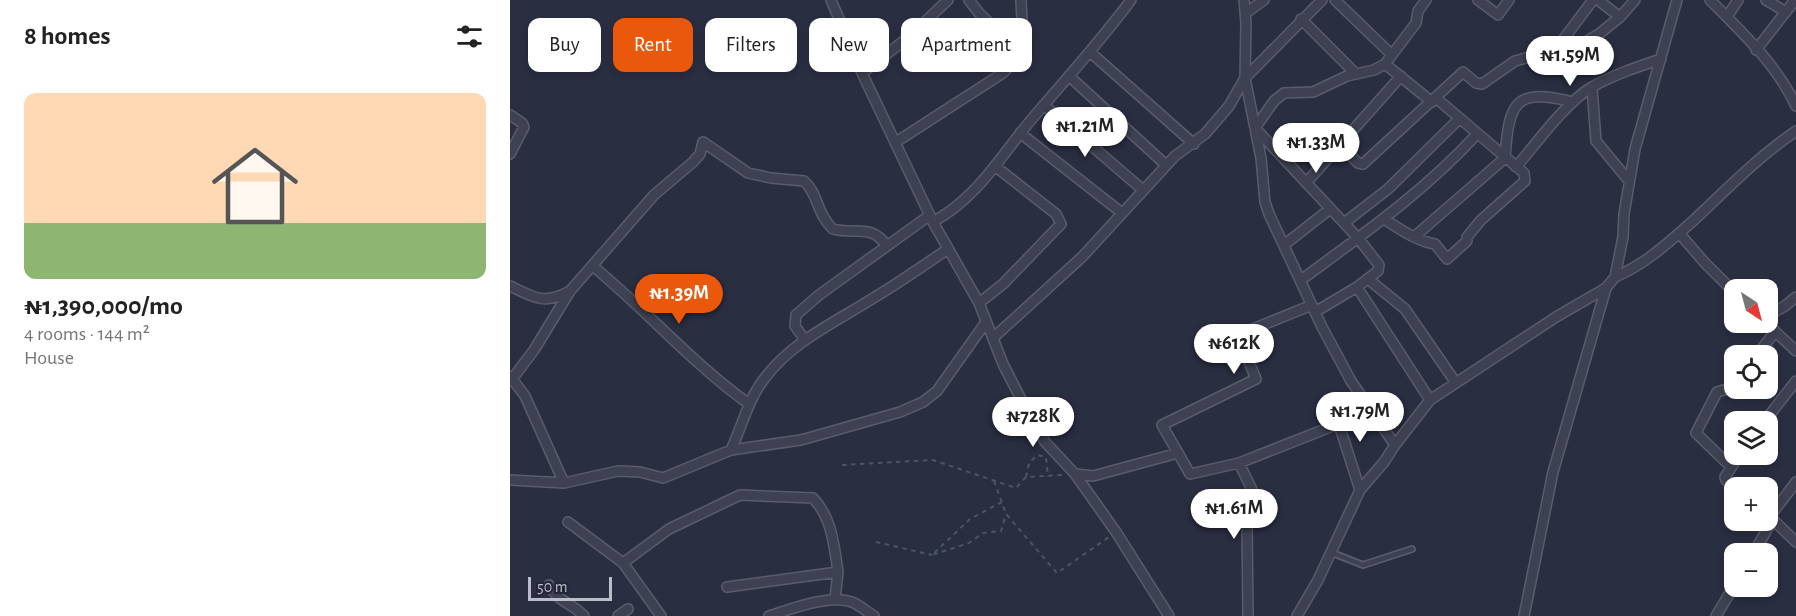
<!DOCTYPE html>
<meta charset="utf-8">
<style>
:root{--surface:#fff;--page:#f2f2f2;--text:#222;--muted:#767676;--line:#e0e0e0;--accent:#ea580c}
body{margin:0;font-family:"Alegreya Sans",sans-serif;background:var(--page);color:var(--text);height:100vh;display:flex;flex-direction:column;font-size:22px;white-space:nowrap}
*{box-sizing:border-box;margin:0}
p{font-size:20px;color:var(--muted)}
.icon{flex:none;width:33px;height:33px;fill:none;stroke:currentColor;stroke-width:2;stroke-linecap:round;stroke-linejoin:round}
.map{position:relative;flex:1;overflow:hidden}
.details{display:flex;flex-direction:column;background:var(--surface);width:510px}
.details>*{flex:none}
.hud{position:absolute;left:18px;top:18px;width:570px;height:54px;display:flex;gap:12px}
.needle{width:39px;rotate:144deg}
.fabs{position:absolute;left:1214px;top:279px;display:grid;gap:12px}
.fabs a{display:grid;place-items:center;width:54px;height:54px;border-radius:12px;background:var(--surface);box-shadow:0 3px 9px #0003;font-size:30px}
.scale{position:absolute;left:18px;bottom:15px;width:84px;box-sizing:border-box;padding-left:6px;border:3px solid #bbbdcb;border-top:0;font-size:16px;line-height:21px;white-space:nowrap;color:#bbbdcb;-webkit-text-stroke:4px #232636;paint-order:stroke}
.price{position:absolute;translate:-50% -51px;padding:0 14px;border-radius:21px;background:#fff;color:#222;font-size:20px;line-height:39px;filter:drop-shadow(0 2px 3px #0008)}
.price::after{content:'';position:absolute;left:50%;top:36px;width:18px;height:14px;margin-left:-9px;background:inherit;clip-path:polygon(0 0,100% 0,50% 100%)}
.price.on{background:var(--accent);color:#fff}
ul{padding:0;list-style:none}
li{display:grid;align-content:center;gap:12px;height:318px;padding:0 24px}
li+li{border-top:2px solid var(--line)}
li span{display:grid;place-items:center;height:186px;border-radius:12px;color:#555}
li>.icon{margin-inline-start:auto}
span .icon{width:108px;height:108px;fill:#fffc;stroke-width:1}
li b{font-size:26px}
h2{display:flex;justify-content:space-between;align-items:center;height:72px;padding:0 24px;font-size:26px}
.pill{padding:0 21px;border-radius:12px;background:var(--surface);box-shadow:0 3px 9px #0003;font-size:21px;line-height:54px}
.pill.on{background:var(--accent);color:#fff}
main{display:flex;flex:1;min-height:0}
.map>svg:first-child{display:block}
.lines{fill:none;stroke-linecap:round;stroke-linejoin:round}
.lane-casing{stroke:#595c6b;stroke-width:8}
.street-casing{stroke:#595c6b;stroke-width:12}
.path{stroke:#4a575f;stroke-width:2;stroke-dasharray:4.5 4.5;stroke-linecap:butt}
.lane{stroke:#3e4151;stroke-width:4.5}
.street{stroke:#3e4151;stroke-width:9}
</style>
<main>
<section class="details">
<h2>8 homes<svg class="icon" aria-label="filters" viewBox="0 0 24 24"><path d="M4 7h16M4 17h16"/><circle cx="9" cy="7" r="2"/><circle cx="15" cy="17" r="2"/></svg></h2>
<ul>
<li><span style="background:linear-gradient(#ffd9b3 70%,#8fb573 0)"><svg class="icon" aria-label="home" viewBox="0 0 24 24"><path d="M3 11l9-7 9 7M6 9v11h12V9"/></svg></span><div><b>₦1,390,000/mo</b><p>4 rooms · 144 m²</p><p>House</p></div></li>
</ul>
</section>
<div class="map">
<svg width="1286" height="616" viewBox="0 0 1286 616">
<rect width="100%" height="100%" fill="#2a2e41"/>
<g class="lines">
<defs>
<path id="lane" d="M820,552L853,565L902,549"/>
<path id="street" d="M321,0L352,73L423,222L469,303L493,364L514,405L535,442L565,474L606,532L659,616
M459,0L469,13L510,53
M734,0L736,23L735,78L751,158L755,202L759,214L812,327L841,381L885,445
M825,0L882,55
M968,0L988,15L999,0
M1088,0L1110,17
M1200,0C1232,32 1267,65 1286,106
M1256,0L1276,12
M736,13L754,0
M1217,17L1228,0
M791,19L846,74
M1046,49L1083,0
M1246,50L1285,0
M580,52L684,144
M875,64L922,102
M352,73L400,36L438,0
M559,76L656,165
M1082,88L1086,141L1119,181
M534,105L633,190
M0,115L12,123L14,127L0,154
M510,133L612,213
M386,142L493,73C518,48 512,32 511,0
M830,145L848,163L853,164L953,72L966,83L972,84L1005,61L1077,41L1089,34L1110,17L1125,0
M1006,167C1027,143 1055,103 1082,87C1103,75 1127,67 1151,59
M796,183L891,76
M874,219C890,229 906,241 925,244L937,259L957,241V237L971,220L1015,181L1014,173L926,98
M423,222C467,198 490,157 521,120C555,80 590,42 621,0
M834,223L878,189L949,119
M1169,233L1195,263L1224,292
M904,237L995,158C999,101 1005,88 1063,102
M774,245L820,209
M84,267C137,311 183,364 239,404
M1105,277C1136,264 1159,242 1184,220C1217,189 1249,156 1286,131
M858,279L895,309L946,383
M791,280C852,235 915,191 967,134
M0,286C23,297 34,305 58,292
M847,287L920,400
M469,303L493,284L551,224L546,214L486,167
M805,312L847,287L868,271L869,265L848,238L745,128L764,101L774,93L803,92L837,76L864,70L875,64L906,23L908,11L916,0
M1257,316L1275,306L1286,297
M1255,322L1286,351
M483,338L572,257L665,156L695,134L719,106L735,78L812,0
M295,340L285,326L286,315L309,295L420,215
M1246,356L1265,332
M0,376L15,396L54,483
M3,378L24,350L60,291L144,195L183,162L190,154L193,142L238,173L261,178L294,181C308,193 307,215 323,229C345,235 361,223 377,246
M1254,422L1286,381
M221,450C232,426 238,400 254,379C282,341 326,322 365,297C390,282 414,265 438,249
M668,453L652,425L746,379L728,335L802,305
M729,463L747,500L737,521L738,616
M1221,467L1186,433L1207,392L1217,389L1224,381
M565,474L583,476L668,453L680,474L729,463L823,426H828L831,431L850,490
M0,480L54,483L108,471L130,472L153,478L221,450L291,440L390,412L413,402L427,391L476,322
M1225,488L1216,480L1215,477L1230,454
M1257,514L1286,542
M1260,516L1286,482
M58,522L113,563L151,616
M1243,554L1263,519
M113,563L159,529L230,495L303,498C322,518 324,545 328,572
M39,585C49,603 62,603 74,616
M217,587L328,572L325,599
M108,616L118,609
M259,616C281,609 322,593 344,603C351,606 357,612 364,616
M787,616L808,580L850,490L874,462L885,445L920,400L1046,317L1096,288L1105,277L1113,237L1114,214L1125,149L1167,0
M1014,616L1043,472L1096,288
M1206,616L1224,586"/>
</defs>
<use href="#lane" class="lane-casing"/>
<use href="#street" class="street-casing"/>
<path class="path" d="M332,465L423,460L506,488L516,477L553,475
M516,477L519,463L527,455L536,457L538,477
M484,481L496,514L547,573L599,537
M492,502L460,519L422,555L459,543L473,533L491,531L496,514
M366,542L422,555"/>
<use href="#lane" class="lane"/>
<use href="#street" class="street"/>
</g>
</svg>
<div class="fabs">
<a><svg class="needle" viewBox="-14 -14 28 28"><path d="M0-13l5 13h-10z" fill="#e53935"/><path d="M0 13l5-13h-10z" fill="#767676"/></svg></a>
<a><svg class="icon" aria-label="locate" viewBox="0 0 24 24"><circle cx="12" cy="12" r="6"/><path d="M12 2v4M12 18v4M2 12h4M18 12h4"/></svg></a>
<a><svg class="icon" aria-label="layers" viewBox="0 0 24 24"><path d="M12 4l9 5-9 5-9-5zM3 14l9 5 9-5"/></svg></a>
<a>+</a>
<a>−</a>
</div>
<div class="scale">50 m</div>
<b class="price" style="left:1060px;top:87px">₦1.59M</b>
<b class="price" style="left:575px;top:158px">₦1.21M</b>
<b class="price" style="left:806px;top:174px">₦1.33M</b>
<b class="price on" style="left:169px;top:325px">₦1.39M</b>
<b class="price" style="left:724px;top:375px">₦612K</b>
<b class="price" style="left:850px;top:443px">₦1.79M</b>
<b class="price" style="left:523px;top:448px">₦728K</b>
<b class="price" style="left:724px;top:540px">₦1.61M</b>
<div class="hud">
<a class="pill">Buy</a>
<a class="pill on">Rent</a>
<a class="pill">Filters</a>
<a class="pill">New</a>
<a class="pill">Apartment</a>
</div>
</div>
</main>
